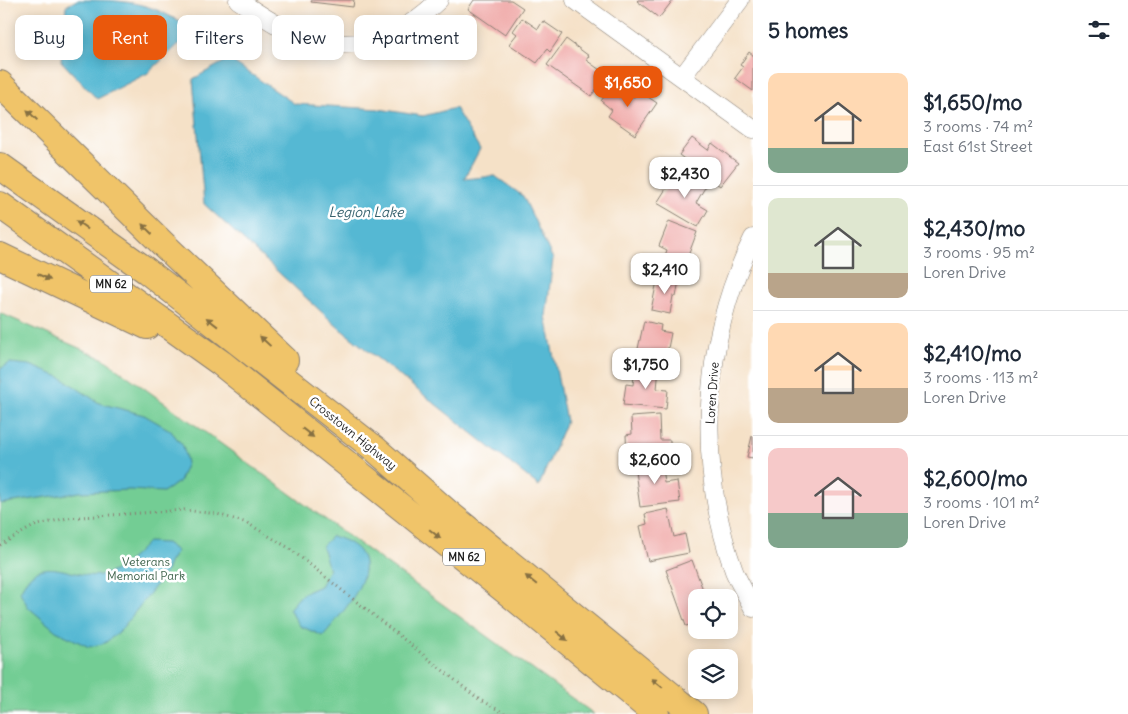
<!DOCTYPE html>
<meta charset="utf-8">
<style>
:root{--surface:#fff;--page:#f2f2f3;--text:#1f2937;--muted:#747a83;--line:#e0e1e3;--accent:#ea580c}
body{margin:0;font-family:Delius,sans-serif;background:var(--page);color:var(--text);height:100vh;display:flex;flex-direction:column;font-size:19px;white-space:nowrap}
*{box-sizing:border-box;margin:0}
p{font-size:16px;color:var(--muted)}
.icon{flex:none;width:28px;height:28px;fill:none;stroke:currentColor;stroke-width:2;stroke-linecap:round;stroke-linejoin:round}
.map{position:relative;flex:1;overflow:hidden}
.sheet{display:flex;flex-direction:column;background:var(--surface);width:375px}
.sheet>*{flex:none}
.hud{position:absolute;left:15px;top:15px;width:475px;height:45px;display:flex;gap:10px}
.buttons{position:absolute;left:688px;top:589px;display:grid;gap:10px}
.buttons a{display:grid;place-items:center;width:50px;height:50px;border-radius:10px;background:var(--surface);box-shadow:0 2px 12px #0003;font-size:25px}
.price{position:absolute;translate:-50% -42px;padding:0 11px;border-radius:10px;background:#fff;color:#222;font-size:16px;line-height:32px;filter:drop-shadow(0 1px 2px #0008)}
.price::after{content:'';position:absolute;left:50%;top:30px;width:15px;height:11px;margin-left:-8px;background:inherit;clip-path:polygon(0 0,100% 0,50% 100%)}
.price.current{background:var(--accent);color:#fff}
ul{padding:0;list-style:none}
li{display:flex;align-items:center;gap:15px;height:125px;padding:0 15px}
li+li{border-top:1px solid var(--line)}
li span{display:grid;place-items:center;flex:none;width:140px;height:100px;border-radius:10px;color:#555}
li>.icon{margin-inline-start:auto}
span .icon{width:60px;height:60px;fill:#fffc;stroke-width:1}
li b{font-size:21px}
h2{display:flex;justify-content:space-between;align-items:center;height:60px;padding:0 15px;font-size:21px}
.chip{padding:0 18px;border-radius:10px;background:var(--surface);box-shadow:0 2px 12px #0003;font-size:18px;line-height:45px}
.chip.current{background:var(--accent);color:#fff}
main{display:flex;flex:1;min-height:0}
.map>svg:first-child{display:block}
.green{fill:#73cd94;stroke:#487458}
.water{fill:#55b8d3;stroke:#386a78}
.building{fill:#f0aaa9}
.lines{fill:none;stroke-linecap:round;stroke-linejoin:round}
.minor-casing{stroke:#887e72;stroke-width:19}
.highway-casing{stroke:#887e72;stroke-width:28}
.path{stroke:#887e72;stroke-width:3;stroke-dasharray:1 4;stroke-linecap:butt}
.minor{stroke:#fff;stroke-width:18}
.highway{stroke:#f0c469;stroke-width:26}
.oneway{fill:#867042}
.labels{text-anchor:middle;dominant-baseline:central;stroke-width:5;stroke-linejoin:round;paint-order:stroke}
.shield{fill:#fff;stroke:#606060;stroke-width:1}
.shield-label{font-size:11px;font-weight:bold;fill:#1c1c1c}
.street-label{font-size:12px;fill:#1c1c1c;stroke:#fff}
.park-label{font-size:12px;fill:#3f634c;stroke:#fff}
.water-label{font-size:14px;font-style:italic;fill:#36626e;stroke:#fff}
</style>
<main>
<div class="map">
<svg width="753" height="714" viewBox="0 0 753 714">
<rect width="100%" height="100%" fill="#fff"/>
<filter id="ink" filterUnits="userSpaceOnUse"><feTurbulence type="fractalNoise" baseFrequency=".02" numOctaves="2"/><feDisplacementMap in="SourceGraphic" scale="10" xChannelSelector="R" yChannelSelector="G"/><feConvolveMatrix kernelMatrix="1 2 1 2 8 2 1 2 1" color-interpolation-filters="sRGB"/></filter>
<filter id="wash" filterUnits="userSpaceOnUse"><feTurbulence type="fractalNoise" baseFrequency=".0096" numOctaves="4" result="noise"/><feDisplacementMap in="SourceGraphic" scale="20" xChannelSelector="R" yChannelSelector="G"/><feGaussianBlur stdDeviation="1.12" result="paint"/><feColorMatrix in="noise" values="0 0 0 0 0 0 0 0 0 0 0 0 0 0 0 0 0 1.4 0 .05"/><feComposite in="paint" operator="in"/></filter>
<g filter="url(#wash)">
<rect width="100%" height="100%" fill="#f5e1c7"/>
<path class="green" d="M0,313L104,359L594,714H0Z"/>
<path class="water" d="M77,0C121,0 148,0 186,26L182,41L148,73L97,99L61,61L66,6Z
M229,59L295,104L379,109L423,116L455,108L480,149L464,179L495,176L523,196L553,259L546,316L566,421L539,486L339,328L204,204L193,79Z
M10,363L30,365L62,378L99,403L144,415L170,430L183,446L187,463L179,482L163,492L130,490L80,492L0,504V369Z
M332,536C397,554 348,606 323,636L300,626L289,609L302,594L320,586L329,570L322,546Z
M148,542L166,543L177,551L169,563L165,574L120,631L105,643L89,647L56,631L28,607L20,592C39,548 70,580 101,575C120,572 135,555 148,542Z"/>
<g id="blocks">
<path class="building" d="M312,0H354L353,7L311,2Z
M474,0H511L523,8L505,35L468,9Z
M638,0H673L659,18L637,1Z
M522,18L538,29L543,21L562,34L550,52L547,49L537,63L509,44L517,34L513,31Z
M566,39L589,56L586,60L607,75L591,96L547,65Z
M749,52L753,55V91L735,78L743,67L740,65Z
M614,83L634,97L639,91L657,103L635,135L608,116L612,110L601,101Z
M692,138L708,150L712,143L738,163L720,186L679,155Z
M684,171L707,184L696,203L708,210L698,227L657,203L669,184L674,188Z
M669,221L697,232L682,272L662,264L667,250L659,246Z
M658,276L679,280L676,297L673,296L670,314L651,310Z
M644,321L661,325L660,331L671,333L665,364L636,358Z
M635,366L659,368L657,389L668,390L666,409L623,405L626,384L633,385Z
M659,415L660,440H670V456L627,459L626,435L632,434L631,417Z
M752,436H753V458L747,457Z
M661,460L664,483L677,481L680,502L640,507L634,464Z
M668,509L674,537L685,534L689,553L648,561L640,526L647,524L645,514Z
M692,560L706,598H696V623L686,626L666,570Z"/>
</g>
</g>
<g filter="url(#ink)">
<use href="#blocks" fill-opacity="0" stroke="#887e72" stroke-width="1"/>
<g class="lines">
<defs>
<path id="minor" d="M238,0C260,15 296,39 322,44C328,46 335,44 341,44C382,44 410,28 439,0
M575,0L753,129
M682,77L740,0
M753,238C702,340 696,464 734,571C739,583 747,596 753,608"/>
<path id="highway" d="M0,84L164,245L285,360
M0,166L147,271L375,449L447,512L694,714
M0,205L221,363L511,595L656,714
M0,256L147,326"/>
</defs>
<use href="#minor" class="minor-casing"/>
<use href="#highway" class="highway-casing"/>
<path class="path" d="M0,545L34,526L67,518L184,510L217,514L247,523L289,548L480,700L506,714"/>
<use href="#minor" class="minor"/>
<use href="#highway" class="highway"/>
</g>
<defs><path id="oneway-solid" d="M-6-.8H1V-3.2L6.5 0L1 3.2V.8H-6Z" transform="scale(1.25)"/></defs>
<g class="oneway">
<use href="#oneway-solid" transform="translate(32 115) rotate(-135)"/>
<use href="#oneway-solid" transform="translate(82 225) rotate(-144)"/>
<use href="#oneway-solid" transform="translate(147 229) rotate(-135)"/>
<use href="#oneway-solid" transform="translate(44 277) rotate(25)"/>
<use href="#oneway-solid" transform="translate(212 322) rotate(-142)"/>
<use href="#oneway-solid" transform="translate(265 341) rotate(-137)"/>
<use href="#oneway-solid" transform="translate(308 433) rotate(38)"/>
<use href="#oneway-solid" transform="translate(435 534) rotate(39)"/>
<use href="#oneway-solid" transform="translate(531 580) rotate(-141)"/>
<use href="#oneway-solid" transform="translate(562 636) rotate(39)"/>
<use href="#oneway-solid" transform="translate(657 683) rotate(-141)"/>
</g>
</g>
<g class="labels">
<g class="shield">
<rect x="90" y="275.5" width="42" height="17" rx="4"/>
<rect x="443" y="548.5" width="42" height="17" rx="4"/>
</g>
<g class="shield-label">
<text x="111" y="284">MN 62</text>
<text x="464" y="557">MN 62</text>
</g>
<g class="street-label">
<text transform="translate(712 393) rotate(-86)">Loren Drive</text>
<text transform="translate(353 433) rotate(39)">Crosstown Highway</text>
</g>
<g class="park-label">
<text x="146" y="561">Veterans<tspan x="146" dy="14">Memorial Park</tspan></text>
</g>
<g class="water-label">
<text x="366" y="212">Legion Lake</text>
</g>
</g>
</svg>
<div class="buttons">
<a><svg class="icon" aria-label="locate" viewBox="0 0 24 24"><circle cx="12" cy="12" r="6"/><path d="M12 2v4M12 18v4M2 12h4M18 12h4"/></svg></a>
<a><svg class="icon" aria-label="layers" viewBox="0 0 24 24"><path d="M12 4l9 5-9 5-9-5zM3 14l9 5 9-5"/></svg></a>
</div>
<b class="price current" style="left:628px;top:108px">$1,650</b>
<b class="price" style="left:685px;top:199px">$2,430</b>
<b class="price" style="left:665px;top:295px">$2,410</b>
<b class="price" style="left:646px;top:390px">$1,750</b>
<b class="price" style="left:655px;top:485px">$2,600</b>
<div class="hud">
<a class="chip">Buy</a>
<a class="chip current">Rent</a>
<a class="chip">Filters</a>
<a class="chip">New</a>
<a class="chip">Apartment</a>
</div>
</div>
<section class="sheet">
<h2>5 homes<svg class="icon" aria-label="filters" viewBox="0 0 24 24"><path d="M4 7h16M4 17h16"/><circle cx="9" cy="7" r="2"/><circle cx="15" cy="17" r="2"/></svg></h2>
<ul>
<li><span style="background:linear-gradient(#ffd9b3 75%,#7fa58c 0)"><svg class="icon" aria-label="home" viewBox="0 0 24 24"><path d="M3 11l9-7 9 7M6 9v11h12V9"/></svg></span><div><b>$1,650/mo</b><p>3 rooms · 74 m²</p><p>East 61st Street</p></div></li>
<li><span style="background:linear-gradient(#dfe7d0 75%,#b9a48a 0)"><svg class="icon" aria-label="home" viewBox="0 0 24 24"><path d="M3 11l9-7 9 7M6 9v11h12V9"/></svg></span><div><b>$2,430/mo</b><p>3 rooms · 95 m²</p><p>Loren Drive</p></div></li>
<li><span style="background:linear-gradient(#ffd9b3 65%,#b9a48a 0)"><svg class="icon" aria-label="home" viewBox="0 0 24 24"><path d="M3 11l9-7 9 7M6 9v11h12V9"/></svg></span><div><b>$2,410/mo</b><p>3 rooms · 113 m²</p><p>Loren Drive</p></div></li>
<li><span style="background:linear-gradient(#f6c9c9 65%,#7fa58c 0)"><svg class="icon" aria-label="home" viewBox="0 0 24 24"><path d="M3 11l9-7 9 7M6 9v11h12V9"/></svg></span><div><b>$2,600/mo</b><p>3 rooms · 101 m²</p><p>Loren Drive</p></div></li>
</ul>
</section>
</main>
